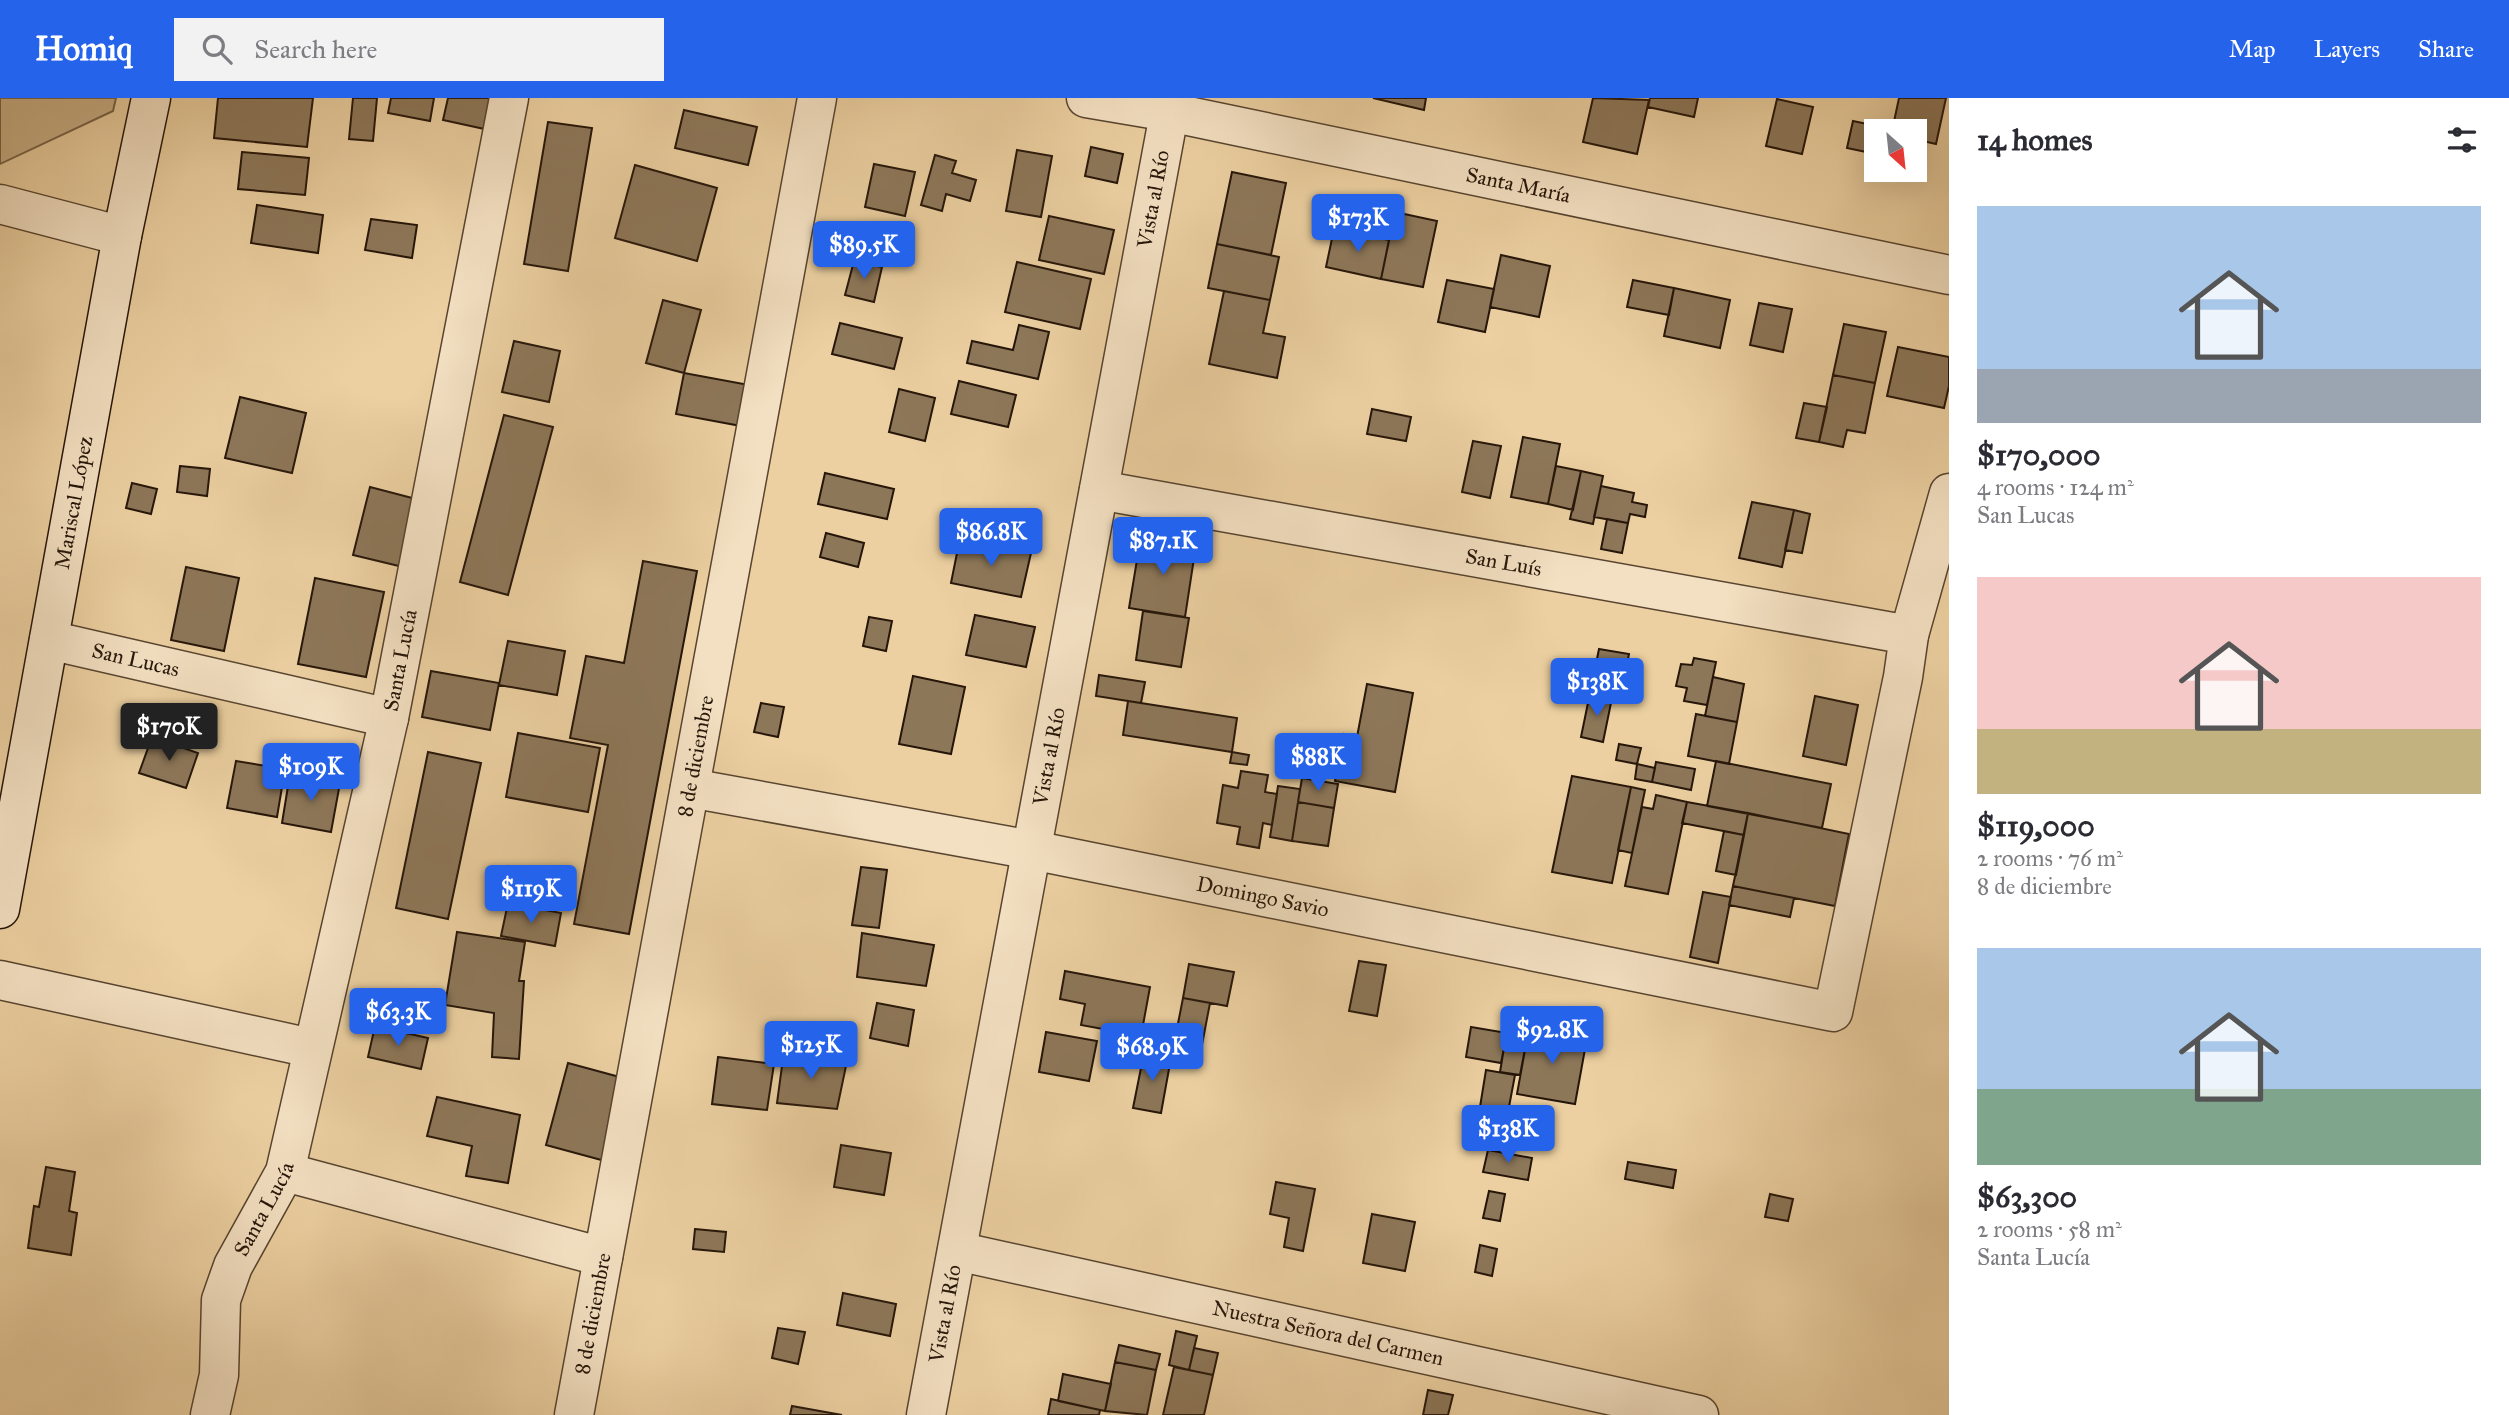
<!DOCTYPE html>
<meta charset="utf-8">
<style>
:root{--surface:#fff;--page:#f2f2f3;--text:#2b2b33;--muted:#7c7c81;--accent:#2563eb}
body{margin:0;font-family:"IM FELL Great Primer",serif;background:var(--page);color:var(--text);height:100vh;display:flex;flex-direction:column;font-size:26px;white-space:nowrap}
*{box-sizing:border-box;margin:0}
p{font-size:23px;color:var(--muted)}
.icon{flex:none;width:38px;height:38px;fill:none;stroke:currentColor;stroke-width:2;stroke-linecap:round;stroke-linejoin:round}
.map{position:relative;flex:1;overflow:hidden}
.panel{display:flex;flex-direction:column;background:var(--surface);width:560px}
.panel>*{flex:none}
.needle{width:46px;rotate:153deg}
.tools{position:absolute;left:1864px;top:21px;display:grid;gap:14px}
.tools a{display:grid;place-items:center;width:63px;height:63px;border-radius:0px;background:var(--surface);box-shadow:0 7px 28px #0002;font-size:35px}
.price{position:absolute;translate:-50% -60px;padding:0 16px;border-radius:7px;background:var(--accent);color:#fff;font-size:23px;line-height:46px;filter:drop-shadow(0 2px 4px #0008)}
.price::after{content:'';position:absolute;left:50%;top:42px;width:21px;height:16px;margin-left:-10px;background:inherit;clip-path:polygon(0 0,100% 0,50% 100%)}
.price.on{background:#222;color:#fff}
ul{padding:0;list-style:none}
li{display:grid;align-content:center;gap:14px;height:371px;padding:0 28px}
li span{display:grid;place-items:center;height:217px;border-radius:0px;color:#555}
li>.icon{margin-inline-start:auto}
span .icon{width:126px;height:126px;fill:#fffc;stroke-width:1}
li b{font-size:30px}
h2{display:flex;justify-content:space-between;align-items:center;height:84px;padding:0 28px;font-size:30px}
header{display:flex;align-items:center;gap:42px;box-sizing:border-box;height:98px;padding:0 35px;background:var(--accent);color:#fff}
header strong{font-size:33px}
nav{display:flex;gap:38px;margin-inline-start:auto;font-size:24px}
.search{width:490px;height:63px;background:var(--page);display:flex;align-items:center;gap:18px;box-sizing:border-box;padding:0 24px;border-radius:0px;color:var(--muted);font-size:26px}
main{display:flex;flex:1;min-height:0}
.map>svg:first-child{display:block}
.green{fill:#cab087;stroke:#786348;stroke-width:2}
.building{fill:#8d7759;stroke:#26160a;stroke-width:2}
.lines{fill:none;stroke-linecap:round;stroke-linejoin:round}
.street-casing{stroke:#584430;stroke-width:41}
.secondary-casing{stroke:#26160a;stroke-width:41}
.street{stroke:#f3e0c2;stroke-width:38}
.secondary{stroke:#f3e0c2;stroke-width:38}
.labels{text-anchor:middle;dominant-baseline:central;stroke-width:6;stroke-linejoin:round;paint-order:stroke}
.street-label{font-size:21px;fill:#26160a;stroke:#f3e0c2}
</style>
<header>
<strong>Homiq</strong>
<div class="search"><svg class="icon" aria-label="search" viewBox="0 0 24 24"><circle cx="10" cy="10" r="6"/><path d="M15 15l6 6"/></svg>Search here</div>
<nav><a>Map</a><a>Layers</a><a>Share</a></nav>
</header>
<main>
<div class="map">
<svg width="1949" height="1317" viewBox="0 0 1949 1317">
<rect width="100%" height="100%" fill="#ecd0a1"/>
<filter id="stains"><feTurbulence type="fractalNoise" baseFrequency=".00286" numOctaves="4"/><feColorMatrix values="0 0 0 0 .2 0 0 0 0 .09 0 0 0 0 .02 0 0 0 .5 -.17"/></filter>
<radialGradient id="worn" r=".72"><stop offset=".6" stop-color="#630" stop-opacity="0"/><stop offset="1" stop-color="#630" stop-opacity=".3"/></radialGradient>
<path class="green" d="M0,0H116L113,13L0,66Z"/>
<path class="building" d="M218,0H313L307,49L214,40Z
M353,0H377L373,43L349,41Z
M391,0H434L430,23L388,15Z
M448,0H496L489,32L443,22Z
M1373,0H1426L1424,12Z
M1593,0L1649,2L1637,56L1583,44Z
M1650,0H1698L1694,19L1648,9Z
M1899,0H1946L1936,46L1914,41V33H1892Z
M1777,1L1813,9L1802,56L1766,48Z
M684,12L757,29L748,67L675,50Z
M1853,23L1877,28L1871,55L1847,50Z
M548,24L592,30L568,173L524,166Z
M1091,49L1123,56L1117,85L1085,78Z
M1017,52L1052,58L1041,119L1006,113Z
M242,54L309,60L305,97L238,91Z
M935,57L956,63L952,75L976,82L970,103L946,96L942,113L921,107Z
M874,66L915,74L905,118L865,109Z
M635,67L717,90L697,163L615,140Z
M1232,74L1286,85L1271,157L1217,146Z
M257,107L323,117L318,155L251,145Z
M1395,114L1437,123L1423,189L1381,181Z
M1049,118L1114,132L1104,176L1039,162Z
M371,121L417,127L412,160L365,152Z
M1334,131L1389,142L1381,181L1326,169Z
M1217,146L1279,159L1270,202L1208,190Z
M1501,157L1550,168L1539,219L1490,209Z
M854,163L882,169L874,204L845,197Z
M1017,164L1091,181L1080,231L1005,214Z
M1447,182L1494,191L1485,234L1438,224Z
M1633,182L1674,190L1669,217L1627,209Z
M1674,190L1730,202L1720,250L1664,238Z
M1224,193L1270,202L1263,235L1285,239L1277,280L1209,266Z
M663,202L701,212L684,275L646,265Z
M1759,205L1792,211L1783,254L1750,247Z
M840,225L902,240L894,271L832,256Z
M1844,226L1886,234L1875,285L1833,277Z
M1019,227L1049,234L1038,281L967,265L972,243L1013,252Z
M514,243L560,253L549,304L502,294Z
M1898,249L1949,259V288L1944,310L1887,298Z
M684,275L749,287L741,328L676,316Z
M1833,277L1875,285L1865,335L1847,332L1843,349L1819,344Z
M959,283L1016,297L1008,329L951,316Z
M899,291L935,300L925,343L889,334Z
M240,299L306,315L292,375L225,360Z
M1804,305L1827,309L1819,344L1796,340Z
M1372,311L1411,319L1406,343L1367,336Z
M504,317L553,329L508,497L460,484Z
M1523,339L1560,346L1548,406L1511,399Z
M1473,343L1501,348L1490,400L1462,394Z
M180,368L210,371L207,398L177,394Z
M1556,368L1581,373L1573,412L1548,406Z
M1581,373L1603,378L1593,426L1570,421Z
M825,375L894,391L887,421L818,406Z
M132,385L157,391L151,416L126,410Z
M1601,388L1634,395L1632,404L1647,407L1645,419L1630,416L1628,425L1594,419Z
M370,389L416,401L399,468L353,457Z
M1752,404L1794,412L1782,469L1739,460Z
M1794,412L1810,416L1802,455L1785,452Z
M1607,421L1628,425L1622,455L1601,451Z
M826,435L864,445L858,469L820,459Z
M1141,438L1196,447L1185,519L1129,510Z
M960,440L1031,455L1021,499L951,485Z
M643,463L697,473L629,836L574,826L608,647L570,640L586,558L624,565Z
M186,469L239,480L224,553L171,542Z
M315,480L384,494L366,579L298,566Z
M1143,513L1189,520L1181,569L1136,562Z
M975,517L1035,529L1026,569L966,557Z
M869,519L892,523L886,553L863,548Z
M508,543L565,553L557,597L499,587Z
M1599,551L1629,556L1620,601L1590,595Z
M1694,560L1716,564L1707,607L1684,603L1687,590L1676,588L1681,566L1692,567Z
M431,573L499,585L490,632L422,619Z
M1099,577L1145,584L1141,605L1096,598Z
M913,578L965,589L951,656L899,646Z
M1713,579L1744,586L1737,624L1705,618Z
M1367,586L1413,595L1395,694L1335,683L1344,636L1357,639Z
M1623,587L1634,589L1632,603L1620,601Z
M1590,595L1612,600L1603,644L1581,639Z
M1815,598L1858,607L1846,667L1803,658Z
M1128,603L1237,620L1232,654L1123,637Z
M761,605L784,609L778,639L754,634Z
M1696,616L1737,624L1729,666L1688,658Z
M518,635L600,650L588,714L506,699Z
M152,639L198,655L186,690L139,675Z
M1619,646L1641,650L1637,666L1616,662Z
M428,654L481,665L448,821L396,810Z
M1232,654L1249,657L1247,667L1230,665Z
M236,663L285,671L277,719L227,710Z
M1716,663L1831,686L1822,730L1707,708Z
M1656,664L1695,671L1691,692L1652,684Z
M1637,666L1655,670L1652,684L1635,681Z
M1241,673L1268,677L1265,694L1277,696L1272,727L1263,725L1259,750L1237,746L1240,729L1217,725L1223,687L1238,690Z
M290,676L340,685L331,734L282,725Z
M1572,678L1631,689L1612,785L1552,774Z
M1302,680L1338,686L1334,710L1298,704Z
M1278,688L1300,691L1292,743L1270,739Z
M1631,689L1645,692L1632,755L1618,752Z
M1656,697L1687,704L1668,796L1625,788L1642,709L1653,711Z
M1298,704L1334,710L1328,748L1292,743Z
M1687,704L1748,715L1744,737L1682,725Z
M1748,715L1849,736L1835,808L1733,788Z
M1724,733L1744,737L1736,777L1716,773Z
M509,768L574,779L569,803L504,791Z
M861,769L887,772L879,830L852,827Z
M1733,788L1794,800L1790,819L1729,807Z
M1703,794L1731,799L1718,865L1690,859Z
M508,805L561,815L555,848L501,838Z
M457,834L525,844L519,883H524L519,961L492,959L494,915L445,907Z
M862,835L934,847L926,888L857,879Z
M1359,863L1386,867L1377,918L1349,913Z
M1189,866L1234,874L1227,908L1183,900Z
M1065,873L1150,889L1141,938L1081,927L1085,906L1060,901Z
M1183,900L1210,905L1201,952L1174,946Z
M877,905L914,912L908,948L870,940Z
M1508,926L1529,930L1520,977L1500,974Z
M375,928L428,940L421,971L368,959Z
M1471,929L1507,935L1501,965L1466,959Z
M1529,930L1587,940L1575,1006L1517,996Z
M1046,934L1097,943L1089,983L1039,974Z
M784,953L847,963L837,1011L777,1005Z
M1144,955L1171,960L1161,1015L1133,1010Z
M718,959L774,966L767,1012L712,1006Z
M568,965L627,981L605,1063L546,1047Z
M1486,972L1515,977L1508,1014L1480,1009Z
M437,999L520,1017L508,1085L466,1078L472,1048L427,1038Z
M841,1047L891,1055L884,1097L834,1089Z
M1488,1052L1532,1060L1528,1082L1483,1074Z
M1628,1064L1676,1072L1673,1090L1625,1081Z
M46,1069L75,1074L69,1113L77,1115L71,1157L28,1150L34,1108L39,1109Z
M1276,1084L1315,1091L1303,1153L1284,1149L1289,1120L1270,1116Z
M1489,1093L1505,1096L1500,1123L1483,1120Z
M1770,1096L1793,1101L1788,1123L1765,1119Z
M1372,1116L1415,1124L1405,1173L1363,1165Z
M695,1131L726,1134L724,1154L693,1151Z
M1480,1147L1497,1151L1492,1178L1475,1174Z
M843,1195L896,1206L890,1238L837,1227Z
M778,1230L805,1234L798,1266L772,1260Z
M1176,1233L1197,1238L1189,1272L1169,1267Z
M1119,1247L1160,1256L1156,1272L1115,1264Z
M1194,1250L1218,1255L1213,1277L1189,1272Z
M1115,1264L1156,1272L1147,1317L1105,1313Z
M1174,1269L1213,1277L1204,1317H1163Z
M1063,1276L1111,1286L1105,1313L1058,1303Z
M1428,1292L1453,1297L1448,1317H1423Z
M1051,1301L1100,1312L1099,1317H1048Z
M792,1308L842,1317H790Z"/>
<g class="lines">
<defs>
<g id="street">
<path id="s1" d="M1086,0L1169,14L1949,177"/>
<path d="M0,106L122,138"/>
<path id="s2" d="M1099,392L1909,537"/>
<path id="s3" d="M49,542L389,620"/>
<path id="s4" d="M690,690L1032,752L1833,914L1903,579L1909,537L1949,395"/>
<path d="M0,882L311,950"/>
<path d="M285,1074L603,1159"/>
<path id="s5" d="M957,1153L1699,1317"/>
<path id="s6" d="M210,1317L219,1277L221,1202L233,1168L285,1074L389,620L509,0"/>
<path id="s7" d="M574,1317L817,0"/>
<path id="s8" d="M926,1317L1172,0"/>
</g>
<g id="secondary">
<path id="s9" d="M0,811L122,138L151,0"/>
</g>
</defs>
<use href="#street" class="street-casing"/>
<use href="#secondary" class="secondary-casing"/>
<use href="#street" class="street"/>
<use href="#secondary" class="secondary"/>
</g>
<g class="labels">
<g class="street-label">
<text stroke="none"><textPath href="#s1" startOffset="441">Santa María</textPath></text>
<text stroke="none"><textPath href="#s8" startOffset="1237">Vista al Río</textPath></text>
<text stroke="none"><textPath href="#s9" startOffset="413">Mariscal López</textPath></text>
<text stroke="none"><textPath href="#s2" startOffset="411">San Luís</textPath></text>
<text stroke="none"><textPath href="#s3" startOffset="89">San Lucas</textPath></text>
<text stroke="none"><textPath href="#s6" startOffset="784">Santa Lucía</textPath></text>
<text stroke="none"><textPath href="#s8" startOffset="670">Vista al Río</textPath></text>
<text stroke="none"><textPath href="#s7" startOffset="670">8 de diciembre</textPath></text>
<text stroke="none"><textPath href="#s4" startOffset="583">Domingo Savio</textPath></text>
<text stroke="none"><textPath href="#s6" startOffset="217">Santa Lucía</textPath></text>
<text stroke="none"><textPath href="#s7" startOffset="103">8 de diciembre</textPath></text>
<text stroke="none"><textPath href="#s8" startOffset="103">Vista al Río</textPath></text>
<text stroke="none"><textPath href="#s5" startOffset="380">Nuestra Señora del Carmen</textPath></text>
</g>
</g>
<rect width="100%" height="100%" filter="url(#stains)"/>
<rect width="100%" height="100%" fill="url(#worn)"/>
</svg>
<div class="tools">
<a><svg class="needle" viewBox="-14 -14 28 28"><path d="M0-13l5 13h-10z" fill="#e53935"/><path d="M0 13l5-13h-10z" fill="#7c7c81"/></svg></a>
</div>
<b class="price" style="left:1358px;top:156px">$173K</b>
<b class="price" style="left:864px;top:183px">$89.5K</b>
<b class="price" style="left:991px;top:470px">$86.8K</b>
<b class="price" style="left:1163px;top:479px">$87.1K</b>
<b class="price" style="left:1597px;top:620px">$138K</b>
<b class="price on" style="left:169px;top:665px">$170K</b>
<b class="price" style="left:1318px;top:695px">$88K</b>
<b class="price" style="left:311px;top:705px">$109K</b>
<b class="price" style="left:531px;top:827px">$119K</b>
<b class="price" style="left:398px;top:950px">$63.3K</b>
<b class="price" style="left:1552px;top:968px">$92.8K</b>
<b class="price" style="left:811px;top:983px">$125K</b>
<b class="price" style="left:1152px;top:985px">$68.9K</b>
<b class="price" style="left:1508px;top:1067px">$138K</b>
</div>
<section class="panel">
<h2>14 homes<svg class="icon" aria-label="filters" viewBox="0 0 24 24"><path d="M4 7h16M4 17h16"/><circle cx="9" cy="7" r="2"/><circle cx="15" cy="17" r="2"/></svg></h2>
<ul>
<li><span style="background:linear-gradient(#a9c7e8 75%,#9aa5b1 0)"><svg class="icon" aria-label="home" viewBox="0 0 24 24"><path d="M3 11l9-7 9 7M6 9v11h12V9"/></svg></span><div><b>$170,000</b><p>4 rooms · 124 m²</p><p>San Lucas</p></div></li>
<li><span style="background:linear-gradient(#f6c9c9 70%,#c2b280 0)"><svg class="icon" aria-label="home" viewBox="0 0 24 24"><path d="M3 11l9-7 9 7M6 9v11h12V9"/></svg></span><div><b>$119,000</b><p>2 rooms · 76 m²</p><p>8 de diciembre</p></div></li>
<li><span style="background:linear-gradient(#a9c7e8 65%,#7fa58c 0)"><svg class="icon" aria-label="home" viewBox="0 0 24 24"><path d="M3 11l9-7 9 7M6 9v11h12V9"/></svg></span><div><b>$63,300</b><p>2 rooms · 58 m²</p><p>Santa Lucía</p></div></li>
</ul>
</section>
</main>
